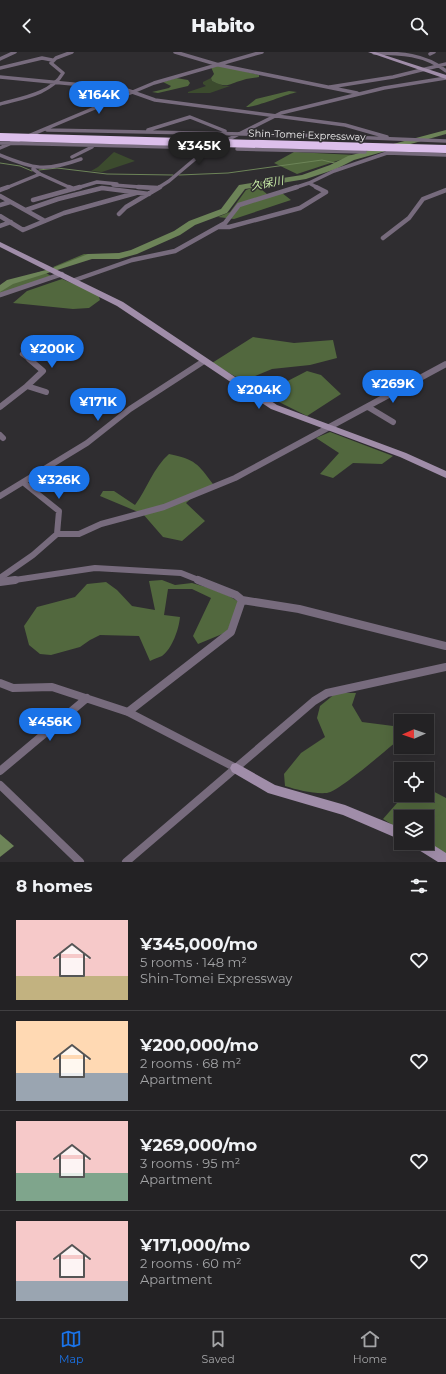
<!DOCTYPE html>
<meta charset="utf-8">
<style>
:root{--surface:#232224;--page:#2b2a2c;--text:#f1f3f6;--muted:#a3a4a6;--line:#403f41;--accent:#1a73e8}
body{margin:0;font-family:Montserrat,"Noto Sans JP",sans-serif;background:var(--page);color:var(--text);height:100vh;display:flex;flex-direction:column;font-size:15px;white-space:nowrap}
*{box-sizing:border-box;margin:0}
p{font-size:13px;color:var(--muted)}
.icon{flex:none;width:22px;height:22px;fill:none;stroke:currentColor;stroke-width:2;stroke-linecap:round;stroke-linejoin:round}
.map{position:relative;height:810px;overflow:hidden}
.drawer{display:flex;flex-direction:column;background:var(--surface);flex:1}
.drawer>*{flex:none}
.needle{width:26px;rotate:268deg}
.controls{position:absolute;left:394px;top:662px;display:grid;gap:8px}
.controls a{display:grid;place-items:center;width:40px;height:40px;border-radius:0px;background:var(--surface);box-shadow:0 4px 16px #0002,0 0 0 1px var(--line);font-size:20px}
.price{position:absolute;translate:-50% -34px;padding:0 9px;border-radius:14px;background:var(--accent);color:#fff;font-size:13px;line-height:26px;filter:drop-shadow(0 1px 2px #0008)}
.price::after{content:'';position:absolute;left:50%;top:24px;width:12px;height:9px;margin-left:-6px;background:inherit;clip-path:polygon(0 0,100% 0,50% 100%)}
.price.current{background:#222;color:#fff}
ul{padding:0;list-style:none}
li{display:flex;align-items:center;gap:12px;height:100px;padding:0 16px}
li+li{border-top:1px solid var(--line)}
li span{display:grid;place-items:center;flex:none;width:112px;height:80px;border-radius:0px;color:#555}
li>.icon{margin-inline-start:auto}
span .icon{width:48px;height:48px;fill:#fffc;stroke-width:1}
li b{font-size:17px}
h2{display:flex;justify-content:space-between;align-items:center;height:48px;padding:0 16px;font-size:17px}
header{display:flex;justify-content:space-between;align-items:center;height:52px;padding:0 16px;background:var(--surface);font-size:18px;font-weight:800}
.tabs{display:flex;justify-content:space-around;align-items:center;height:56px;border-top:1px solid var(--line);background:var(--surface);font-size:11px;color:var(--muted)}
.tabs a{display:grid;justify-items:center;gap:2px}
.tabs .current{color:var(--accent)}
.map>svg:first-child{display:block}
.green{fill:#3c4b2e}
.forest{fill:#52683e}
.water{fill:#6d8458}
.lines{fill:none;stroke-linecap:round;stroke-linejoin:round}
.stream{stroke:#6d8458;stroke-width:1}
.river{fill:#6d8458;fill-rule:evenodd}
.street-far3{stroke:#776b7d;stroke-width:3.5}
.street-far2{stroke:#776b7d;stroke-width:4.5}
.street-far1{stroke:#776b7d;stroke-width:6}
.street{stroke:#776b7d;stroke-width:8}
.secondary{fill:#a08da9;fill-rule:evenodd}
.highway-bridge{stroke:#dcbfeb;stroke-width:8}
.labels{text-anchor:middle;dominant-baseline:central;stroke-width:3;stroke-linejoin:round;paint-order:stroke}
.far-street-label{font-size:10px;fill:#edeced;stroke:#2f2d30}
.far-water-label{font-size:11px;font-style:italic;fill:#caeea9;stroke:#2f2d30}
</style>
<header><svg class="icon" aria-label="back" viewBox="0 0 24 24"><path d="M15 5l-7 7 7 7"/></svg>Habito<svg class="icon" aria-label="search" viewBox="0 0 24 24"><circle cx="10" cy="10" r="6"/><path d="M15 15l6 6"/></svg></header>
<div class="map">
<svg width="446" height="810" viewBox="0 0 446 810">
<rect width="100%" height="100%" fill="#2f2d30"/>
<path class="green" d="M211,26L212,29L224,34H230L210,41H188V40L206,34L203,32V30Z
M114,100L135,109L102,120L91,119L98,115Z"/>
<path class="forest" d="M220,13L259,23V25C253,26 248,26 243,28C228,32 228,37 212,29L211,26L214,22L211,15Z
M176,26L188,28L190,31L188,34L158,41L152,40L169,36L171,34L163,30Z
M289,39L297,40C285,43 253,56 246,55L256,47Z
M294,100L355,103L297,122L274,111Z
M257,134L267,142L282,141L291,148L234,167L218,165L230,160L246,138Z
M84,202H95L57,217L53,215Z
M43,219L51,224L0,242V234L10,229Z
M62,227L98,242L100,248L89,256L73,257L13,251L27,239Z
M253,285L294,291L333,288L337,306L310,313L272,317L243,329L212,311Z
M307,319L321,323L341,342L307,364L273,347L276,335Z
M330,380L393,404L382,412L353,411L333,426L320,422L339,401L316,386Z
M169,402C195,407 198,412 213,432L196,442L186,451L205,469L182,489L163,485L143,462L100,444L103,439H114L135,453C147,437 153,416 169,402Z
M162,528L175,533L192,531L209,536L229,544L239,550L227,580L198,592L193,584L211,546L192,537H168L164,563L180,565C179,577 172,597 162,604C158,606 153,607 150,609L139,584L100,583L90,588L80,595L51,603L40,602L29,593L24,574L37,555L75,545L87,532L106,530L117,538L132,554L155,558L149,529Z
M336,641H356L352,653L362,670L401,675V686C388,696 340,739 327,741C313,742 298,738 285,734L284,722L301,701L325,685L317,666L320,654Z
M427,736L446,746V804L427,791V765H401V778L383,767L404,743H427Z"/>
<path class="water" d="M0,782L14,794L0,805Z"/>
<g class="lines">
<path class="stream" d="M0,111L20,114L32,119
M39,118L57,116L107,122L173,123
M179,123L228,121L322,108L339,112"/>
<path class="river" d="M446,78V82L354,108L336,117L306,127L245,137L227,161L195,173L180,183L137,202L119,207H92L13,232L0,240V233L7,228L50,217L88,202L119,201L131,198L174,179L189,169L221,157L239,133L302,123L330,113L348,104Z"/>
<path class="street-far3" d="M175,0L219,13L357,41
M374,1C400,1 425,2 446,19
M430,2L434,0
M0,7L15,0
M0,16L42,6L52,8
M0,25L124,37L155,48L345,73L387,85
M330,35L393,25L446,12
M0,52C21,46 51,42 63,21L51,11L56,6L72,0
M47,78L297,83L446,89
M148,78L190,65L225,79
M0,91L212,96
M0,96L154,31L262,0
M237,97L365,100
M0,103C34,117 45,120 81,107
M72,105L92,95
M40,122L71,136
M113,133L153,136
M6,136L40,122L33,117
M77,136L97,130L117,132
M158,136L169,129L195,107L225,89L281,61L384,36L446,26
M294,136L309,131
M318,136L309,131L334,119L387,101L446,103"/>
<path class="street-far2" d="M69,135L74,137
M138,135L158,136
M0,138L8,135
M0,144L43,168
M33,148L80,135
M0,153L10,150
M26,158L58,147L102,136L149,142
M119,162L126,155L160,135
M0,164L23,178L64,161L136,141
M0,174L11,170
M219,175H229L300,156L326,140L316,135
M383,186L409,166L423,147L446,138
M75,228L132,208L175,199L225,171L239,153L297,135
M0,243L62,222
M22,302L30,308"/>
<path class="street-far1" d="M27,334L43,319L29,307
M0,355L27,334L46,340
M368,355L393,370
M0,383L3,386
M24,431L59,459L57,482
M0,444L87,391L130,357L204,309
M0,526L33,503L57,482H79L101,472L164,455L235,426L446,312
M8,529L95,516L181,521L201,529"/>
<path class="street" d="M198,528L236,543L242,548L299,557L446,594
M0,530L15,528
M0,631L13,636L52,635L128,660L236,716
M128,660L231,580L242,548
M0,719L87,646
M0,733L80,810
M126,810L314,649L327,641L446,615"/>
<path class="secondary" d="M368,0H375L446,23V27Z
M0,190L123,250L277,353L406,401L446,419V426L400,405L271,357L117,254L0,195Z
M236,711L275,733L345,753L401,776V788L343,763L268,741L232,720L230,716L232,712Z
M427,789L446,801V810H438L414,795L413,791H427Z"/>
<path class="highway-bridge" d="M0,85L446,97"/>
</g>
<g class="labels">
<g class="far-street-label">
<text transform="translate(307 83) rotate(2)">Shin-Tomei Expressway</text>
</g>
<g class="far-water-label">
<text transform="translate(267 131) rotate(-11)">久保川</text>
</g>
</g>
</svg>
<div class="controls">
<a><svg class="needle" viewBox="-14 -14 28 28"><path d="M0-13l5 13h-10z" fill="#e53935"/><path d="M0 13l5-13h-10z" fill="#a3a4a6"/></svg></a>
<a><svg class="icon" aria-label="locate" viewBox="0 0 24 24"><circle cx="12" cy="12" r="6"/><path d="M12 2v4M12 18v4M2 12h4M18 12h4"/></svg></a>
<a><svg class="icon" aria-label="layers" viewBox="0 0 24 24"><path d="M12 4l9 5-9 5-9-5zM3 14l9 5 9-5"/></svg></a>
</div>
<b class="price" style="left:99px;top:63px">¥164K</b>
<b class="price current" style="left:199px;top:114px">¥345K</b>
<b class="price" style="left:52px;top:317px">¥200K</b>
<b class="price" style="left:393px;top:352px">¥269K</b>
<b class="price" style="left:259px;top:358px">¥204K</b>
<b class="price" style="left:98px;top:370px">¥171K</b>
<b class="price" style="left:59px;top:448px">¥326K</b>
<b class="price" style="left:50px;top:690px">¥456K</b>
</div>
<section class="drawer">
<h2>8 homes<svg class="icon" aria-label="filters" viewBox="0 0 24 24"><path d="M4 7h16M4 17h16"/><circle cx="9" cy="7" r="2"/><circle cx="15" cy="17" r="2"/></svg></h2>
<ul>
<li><span style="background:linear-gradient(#f6c9c9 70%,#c2b280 0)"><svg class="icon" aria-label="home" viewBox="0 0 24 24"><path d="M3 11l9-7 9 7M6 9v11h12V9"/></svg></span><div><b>¥345,000/mo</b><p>5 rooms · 148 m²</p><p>Shin-Tomei Expressway</p></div><svg class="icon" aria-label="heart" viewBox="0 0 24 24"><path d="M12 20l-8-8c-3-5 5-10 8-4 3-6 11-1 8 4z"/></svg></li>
<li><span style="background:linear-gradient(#ffd9b3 65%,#9aa5b1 0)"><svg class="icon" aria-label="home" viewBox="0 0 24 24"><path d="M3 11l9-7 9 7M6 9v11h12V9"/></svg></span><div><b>¥200,000/mo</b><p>2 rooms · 68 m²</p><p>Apartment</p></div><svg class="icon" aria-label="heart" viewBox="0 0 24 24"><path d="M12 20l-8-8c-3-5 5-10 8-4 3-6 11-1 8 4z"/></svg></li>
<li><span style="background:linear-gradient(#f6c9c9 65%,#7fa58c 0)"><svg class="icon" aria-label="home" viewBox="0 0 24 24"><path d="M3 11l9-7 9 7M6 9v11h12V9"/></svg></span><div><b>¥269,000/mo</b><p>3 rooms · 95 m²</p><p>Apartment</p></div><svg class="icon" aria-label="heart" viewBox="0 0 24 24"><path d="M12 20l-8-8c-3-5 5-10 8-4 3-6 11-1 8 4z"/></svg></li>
<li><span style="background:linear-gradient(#f6c9c9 75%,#9aa5b1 0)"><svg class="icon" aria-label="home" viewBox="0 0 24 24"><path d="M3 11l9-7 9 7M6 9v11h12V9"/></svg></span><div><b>¥171,000/mo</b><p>2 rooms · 60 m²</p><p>Apartment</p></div><svg class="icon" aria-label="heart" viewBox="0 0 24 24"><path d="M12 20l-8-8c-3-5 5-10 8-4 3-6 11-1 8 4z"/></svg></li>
</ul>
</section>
<nav class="tabs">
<a class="current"><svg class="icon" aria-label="map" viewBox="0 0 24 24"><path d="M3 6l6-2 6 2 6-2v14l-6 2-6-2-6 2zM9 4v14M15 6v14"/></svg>Map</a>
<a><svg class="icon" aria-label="saved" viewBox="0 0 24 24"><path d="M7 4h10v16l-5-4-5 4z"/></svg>Saved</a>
<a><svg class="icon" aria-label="home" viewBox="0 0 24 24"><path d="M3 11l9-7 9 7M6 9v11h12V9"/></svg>Home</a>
</nav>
